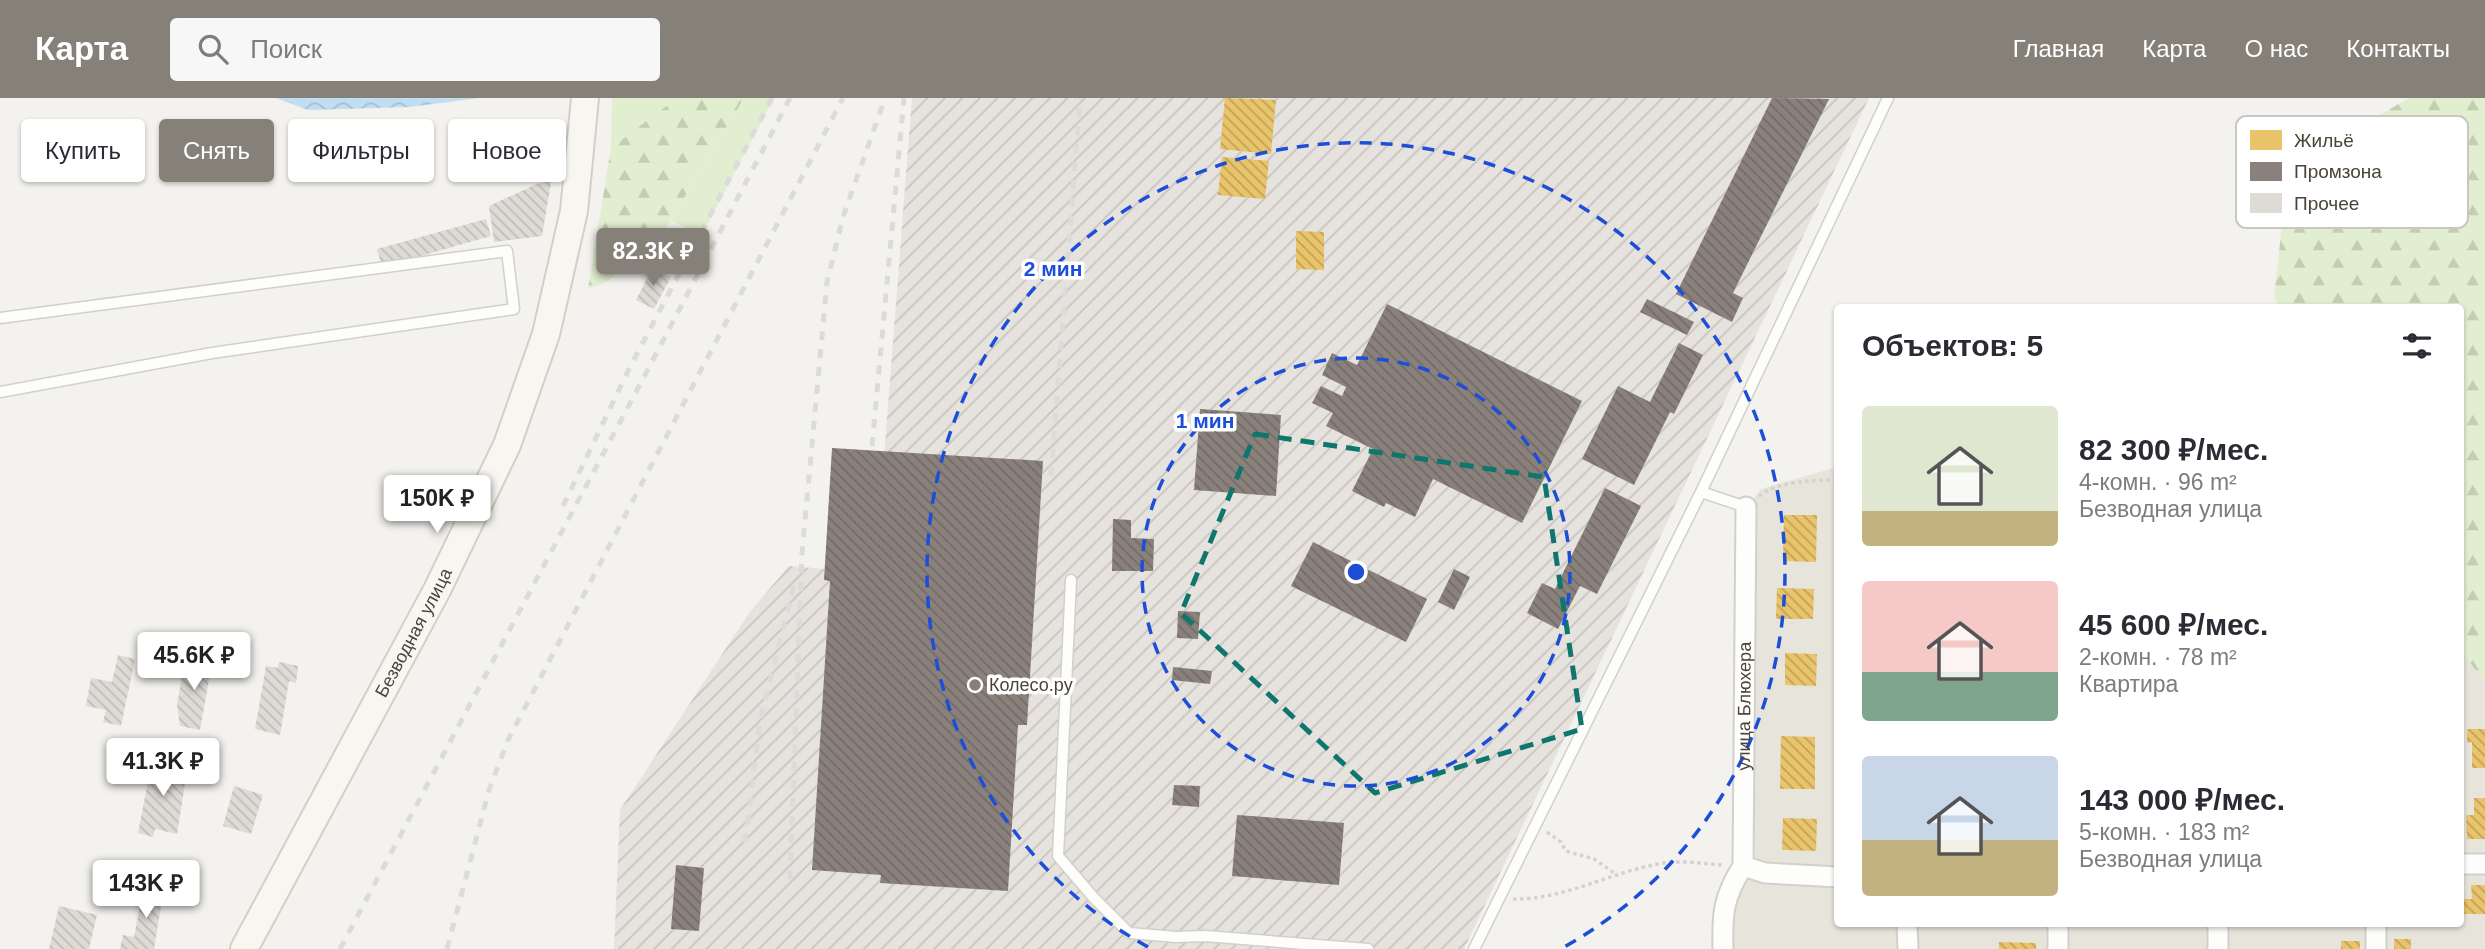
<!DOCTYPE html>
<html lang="ru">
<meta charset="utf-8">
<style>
:root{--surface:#fff;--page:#f7f7f7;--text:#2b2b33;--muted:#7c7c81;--accent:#868178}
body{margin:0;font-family:Helvetica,sans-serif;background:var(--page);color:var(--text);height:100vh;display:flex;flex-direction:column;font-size:26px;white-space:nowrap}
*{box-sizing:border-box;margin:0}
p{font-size:23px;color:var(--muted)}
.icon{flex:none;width:38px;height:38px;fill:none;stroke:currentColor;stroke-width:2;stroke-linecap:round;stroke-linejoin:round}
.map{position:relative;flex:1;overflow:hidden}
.details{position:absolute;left:1834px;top:206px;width:630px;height:623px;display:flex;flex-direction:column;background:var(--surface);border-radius:7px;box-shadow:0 2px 5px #0004}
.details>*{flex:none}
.banner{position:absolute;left:21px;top:21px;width:665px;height:63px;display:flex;gap:14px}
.price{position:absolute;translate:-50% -60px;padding:0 16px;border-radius:7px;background:#fff;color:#222;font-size:23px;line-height:46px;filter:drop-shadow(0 2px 4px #0008)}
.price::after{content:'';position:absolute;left:50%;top:42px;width:21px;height:16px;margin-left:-10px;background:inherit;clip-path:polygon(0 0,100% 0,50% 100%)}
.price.selected{background:var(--accent);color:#fff}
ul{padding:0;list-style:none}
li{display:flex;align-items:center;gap:21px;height:175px;padding:0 28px}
li span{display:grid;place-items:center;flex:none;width:196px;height:140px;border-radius:7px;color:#555}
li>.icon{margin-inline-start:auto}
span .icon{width:84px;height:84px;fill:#fffc;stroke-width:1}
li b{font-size:30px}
h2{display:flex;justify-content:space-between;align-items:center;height:84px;padding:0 28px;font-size:30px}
.tag{padding:0 24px;border-radius:7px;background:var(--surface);box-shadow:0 2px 5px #0004;font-size:24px;line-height:63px}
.tag.selected{background:var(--accent);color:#fff}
header{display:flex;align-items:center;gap:42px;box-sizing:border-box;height:98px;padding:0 35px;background:var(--accent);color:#fff}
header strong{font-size:33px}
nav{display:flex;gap:38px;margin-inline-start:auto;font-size:24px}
.search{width:490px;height:63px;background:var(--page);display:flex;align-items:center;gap:18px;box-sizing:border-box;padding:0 24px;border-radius:7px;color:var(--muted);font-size:26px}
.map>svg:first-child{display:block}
.residential{fill:#e7e4dc}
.industrial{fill:url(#industrial-furrows)}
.green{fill:#e1eecf}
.forest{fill:url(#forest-firs)}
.water{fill:url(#water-waves)}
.homes{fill:url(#homes-back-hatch)}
.industry{fill:url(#industry-back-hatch)}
.building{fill:url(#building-back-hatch)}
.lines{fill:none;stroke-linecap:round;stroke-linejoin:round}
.service-casing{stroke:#d2d0cb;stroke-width:13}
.minor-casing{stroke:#d2d0cb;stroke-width:23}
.secondary-casing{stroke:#d3cfc5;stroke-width:30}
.path{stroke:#d3d2cc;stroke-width:3.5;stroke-dasharray:3.5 3.5;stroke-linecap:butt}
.service{stroke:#fdfdfc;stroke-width:10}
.minor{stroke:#fdfdfc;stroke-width:19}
.secondary{stroke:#f7f6f1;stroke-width:26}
.rail{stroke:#dbdbda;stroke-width:5;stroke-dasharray:9 9;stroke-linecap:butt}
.marked{fill:none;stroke:#0f766e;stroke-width:5;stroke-dasharray:14 9;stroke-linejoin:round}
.ring{fill:none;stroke:#1d4ed8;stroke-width:3.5;stroke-dasharray:12 9}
.poi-dot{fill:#868178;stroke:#fff;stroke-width:2.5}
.labels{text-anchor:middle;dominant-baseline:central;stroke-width:7;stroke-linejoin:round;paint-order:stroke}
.street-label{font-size:18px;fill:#4b4439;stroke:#fff}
.poi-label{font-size:18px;fill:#4b4439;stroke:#fff;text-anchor:start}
.key{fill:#fff;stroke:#c9c7c4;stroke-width:2}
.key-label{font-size:19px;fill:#4b4439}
.centre{fill:#1d4ed8;stroke:#fff;stroke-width:3.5}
.ring-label{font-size:21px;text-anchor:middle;font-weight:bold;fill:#1d4ed8;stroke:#fff;stroke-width:7;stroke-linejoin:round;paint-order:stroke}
</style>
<header>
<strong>Карта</strong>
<div class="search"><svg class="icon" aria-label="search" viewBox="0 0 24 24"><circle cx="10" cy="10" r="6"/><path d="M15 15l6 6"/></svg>Поиск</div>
<nav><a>Главная</a><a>Карта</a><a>О нас</a><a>Контакты</a></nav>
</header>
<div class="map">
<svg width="2485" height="851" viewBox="0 0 2485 851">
<defs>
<pattern id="industrial-furrows" width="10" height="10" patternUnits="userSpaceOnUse" patternTransform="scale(1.75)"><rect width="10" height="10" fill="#e6e2de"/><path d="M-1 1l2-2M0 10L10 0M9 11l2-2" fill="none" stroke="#c7c3bf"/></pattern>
<pattern id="forest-firs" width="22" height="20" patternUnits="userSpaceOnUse" patternTransform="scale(1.75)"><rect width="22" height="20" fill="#e1eecf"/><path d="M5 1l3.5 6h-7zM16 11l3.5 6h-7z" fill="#c3cdb2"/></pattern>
<pattern id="water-waves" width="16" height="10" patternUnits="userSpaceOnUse" patternTransform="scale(1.75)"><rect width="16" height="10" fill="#c0ddf1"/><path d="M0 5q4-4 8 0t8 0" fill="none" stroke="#a6bfcf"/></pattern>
<pattern id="homes-back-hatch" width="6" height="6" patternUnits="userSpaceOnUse" patternTransform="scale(1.75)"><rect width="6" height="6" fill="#e9c46a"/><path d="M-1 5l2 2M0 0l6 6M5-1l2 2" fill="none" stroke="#bfa158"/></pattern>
<pattern id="industry-back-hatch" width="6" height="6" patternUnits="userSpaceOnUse" patternTransform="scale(1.75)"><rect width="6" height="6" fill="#8a817c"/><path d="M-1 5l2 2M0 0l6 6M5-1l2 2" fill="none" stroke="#736b67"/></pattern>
<pattern id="building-back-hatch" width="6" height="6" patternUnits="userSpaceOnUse" patternTransform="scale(1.75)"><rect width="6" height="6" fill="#dedbd6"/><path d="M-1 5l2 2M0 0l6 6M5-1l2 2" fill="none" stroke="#c0bdb8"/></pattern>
</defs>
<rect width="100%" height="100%" fill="#f4f2ee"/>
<path class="residential" d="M1837,369L1838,826H2460L2461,512L2485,525V851H1717V801L1735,762L1739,420L1761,391Z"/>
<path class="industrial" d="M912,0H1869L1464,851H614L620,712L749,515L789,468L875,475Z"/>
<path class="green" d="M612,0H677L611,50Z
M744,0H774L701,138L671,122Z"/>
<path class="forest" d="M677,0H744L658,143L606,184L588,191L611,50Z
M2409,0H2485V583L2461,554L2460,210H2279L2274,198L2284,110L2366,25Z"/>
<path class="water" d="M276,0H479L410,9L308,12Z"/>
<path class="homes" d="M1225,0L1276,2L1271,56L1220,51Z
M1222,59L1269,63L1265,101L1218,97Z
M1296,133L1324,134V172L1296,171Z
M1784,417H1817L1816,464L1783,463Z
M1777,490L1814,491L1813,521H1776Z
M1785,555L1817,556L1816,588L1785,587Z
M2467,631H2485V670H2472V644L2467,645Z
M1781,638L1815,639V691H1780Z
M2474,700H2485V741H2467L2466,717H2474Z
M1783,720L1817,721L1816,753L1782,752Z
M2471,787H2485V816H2462V801H2472Z
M2394,841H2411V851H2394Z
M2341,843H2360V851H2341Z
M1999,844L2036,845V851H1999Z"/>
<path class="industry" d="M1772,0L1829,1L1733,195L1743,200L1732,224L1676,196Z
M1647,201L1694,224L1687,237L1640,214Z
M1387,206L1582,303L1522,425L1433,381L1415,419L1386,405L1384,409L1352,393L1373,351L1326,328L1333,315L1312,305L1321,288L1342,298L1346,289L1322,277L1332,255L1357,267Z
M1679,245L1703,257L1674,316L1670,314L1634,387L1582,361L1618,288L1650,304Z
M1200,311L1281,317L1276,398L1194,392Z
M832,350L1043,363L1027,627H1018L1008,793L880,785L881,777L812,772L830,483L824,482Z
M1605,390L1641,408L1597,496L1580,488L1558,531L1527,515L1542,485L1555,491Z
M1113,421L1131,422V440L1154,441L1153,473H1112Z
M1313,444L1427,501L1406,544L1291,488Z
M1454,471L1470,479L1454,512L1438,504Z
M1178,513L1200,514L1198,541L1177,540Z
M1173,569L1212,573L1210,586L1172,582Z
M1174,687L1200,688L1199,709L1172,707Z
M1237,717L1344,725L1339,787L1232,778Z
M676,767L704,770L699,833L671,831Z"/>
<path class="building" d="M552,79L542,138L494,144L489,108Z
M486,121L491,138L382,169L377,151Z
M653,169L671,179L654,211L636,202Z
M198,556L213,559L200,632L180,628L177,607L184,566L196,568Z
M118,557L135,561L121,628L103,624L106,612L86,608L91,580L112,584Z
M279,564L298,568L296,585L289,583L280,637L255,631L266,568L278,570Z
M153,649L173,653L169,676L186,679L177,736L155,731L153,739L138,735L148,683L158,685L161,669L150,667Z
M234,688L263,697L251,736L223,728Z
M144,786L164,790L154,851H120L123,837L134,839Z
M59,808L97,817L89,851H49Z"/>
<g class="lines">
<defs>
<path id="service" d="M0,220L507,153L514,211L212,255L0,294
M1701,394L1746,409
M1071,482L1058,758L1094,800L1129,835L1176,839L1205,838L1368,851
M1474,851L1701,394L1888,0"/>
<g id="minor">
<path d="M2460,766H2485"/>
<path d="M1743,768L1765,775L1838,779"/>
<path d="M1907,826L1908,851"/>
<path d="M2058,826V851"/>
<path d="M2376,826V851"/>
<path id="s1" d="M1723,851C1722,816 1723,799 1743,768L1746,409"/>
<path d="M2218,851V826"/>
</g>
<g id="secondary">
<path id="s2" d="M244,851L437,492L507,347L546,236L574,113L585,0"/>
</g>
</defs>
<use href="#service" class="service-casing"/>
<use href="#minor" class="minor-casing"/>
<use href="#secondary" class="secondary-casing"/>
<path class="path" d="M1759,398C1778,383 1813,382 1838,382
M1547,734L1561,744L1566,753L1594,761L1617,777
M1513,801C1565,802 1612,773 1664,765C1683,762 1705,766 1723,767"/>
<use href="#service" class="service"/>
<use href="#minor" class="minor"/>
<use href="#secondary" class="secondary"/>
<path class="rail" d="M872,348L904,0
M1051,378L1080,0
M563,408L630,269L772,0
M745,744L760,623L794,486
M790,781L802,455L827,184L843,119L885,0
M340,851L645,277L790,0
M447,851L489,692L508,642L843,0"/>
</g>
<path class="marked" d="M1255,336L1544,379L1582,631L1375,695L1181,515Z"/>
<g class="ring">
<circle cx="1356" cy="474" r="214"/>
<path d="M1148 849A429 429 0 1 1 1564 849"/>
</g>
<circle class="poi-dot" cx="975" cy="587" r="7"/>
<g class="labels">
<g class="street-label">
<text stroke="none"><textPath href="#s2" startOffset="359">Безводная улица</textPath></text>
<text stroke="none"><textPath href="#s1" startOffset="247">улица Блюхера</textPath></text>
</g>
<g class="poi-label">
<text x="989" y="587">Колесо.ру</text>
</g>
</g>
<rect x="2236" y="18" width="232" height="112" rx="10" class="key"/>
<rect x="2250" y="32" width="32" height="20" fill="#e9c46a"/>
<rect x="2250" y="64" width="32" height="19" fill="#8a817c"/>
<rect x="2250" y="95" width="32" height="20" fill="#dedbd6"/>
<g class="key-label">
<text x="2294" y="49">Жильё</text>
<text x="2294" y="80">Промзона</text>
<text x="2294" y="112">Прочее</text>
</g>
<circle cx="1356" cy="474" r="10" class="centre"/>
<g class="ring-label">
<text x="1053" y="178">2 мин</text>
<text x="1205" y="330">1 мин</text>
</g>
</svg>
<b class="price selected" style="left:653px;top:190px">82.3K ₽</b>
<b class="price" style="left:437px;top:437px">150K ₽</b>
<b class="price" style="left:194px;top:594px">45.6K ₽</b>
<b class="price" style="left:163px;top:700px">41.3K ₽</b>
<b class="price" style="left:146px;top:822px">143K ₽</b>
<div class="banner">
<a class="tag">Купить</a>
<a class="tag selected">Снять</a>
<a class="tag">Фильтры</a>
<a class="tag">Новое</a>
</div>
<section class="details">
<h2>Объектов: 5<svg class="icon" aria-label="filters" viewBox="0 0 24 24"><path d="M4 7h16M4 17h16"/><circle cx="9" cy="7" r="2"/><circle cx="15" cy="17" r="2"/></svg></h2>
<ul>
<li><span style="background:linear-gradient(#dfe7d0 75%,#c2b280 0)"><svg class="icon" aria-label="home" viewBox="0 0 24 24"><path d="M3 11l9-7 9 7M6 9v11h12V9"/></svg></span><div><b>82 300 ₽/мес.</b><p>4-комн. · 96 m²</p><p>Безводная улица</p></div></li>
<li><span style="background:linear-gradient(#f6c9c9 65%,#7fa58c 0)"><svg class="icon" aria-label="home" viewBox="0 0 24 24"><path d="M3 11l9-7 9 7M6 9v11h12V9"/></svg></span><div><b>45 600 ₽/мес.</b><p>2-комн. · 78 m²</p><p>Квартира</p></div></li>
<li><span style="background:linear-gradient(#c9d6e8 60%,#c2b280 0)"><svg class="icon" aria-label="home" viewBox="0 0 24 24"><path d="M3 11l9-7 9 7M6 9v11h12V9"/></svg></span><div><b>143 000 ₽/мес.</b><p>5-комн. · 183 m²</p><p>Безводная улица</p></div></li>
</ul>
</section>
</div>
